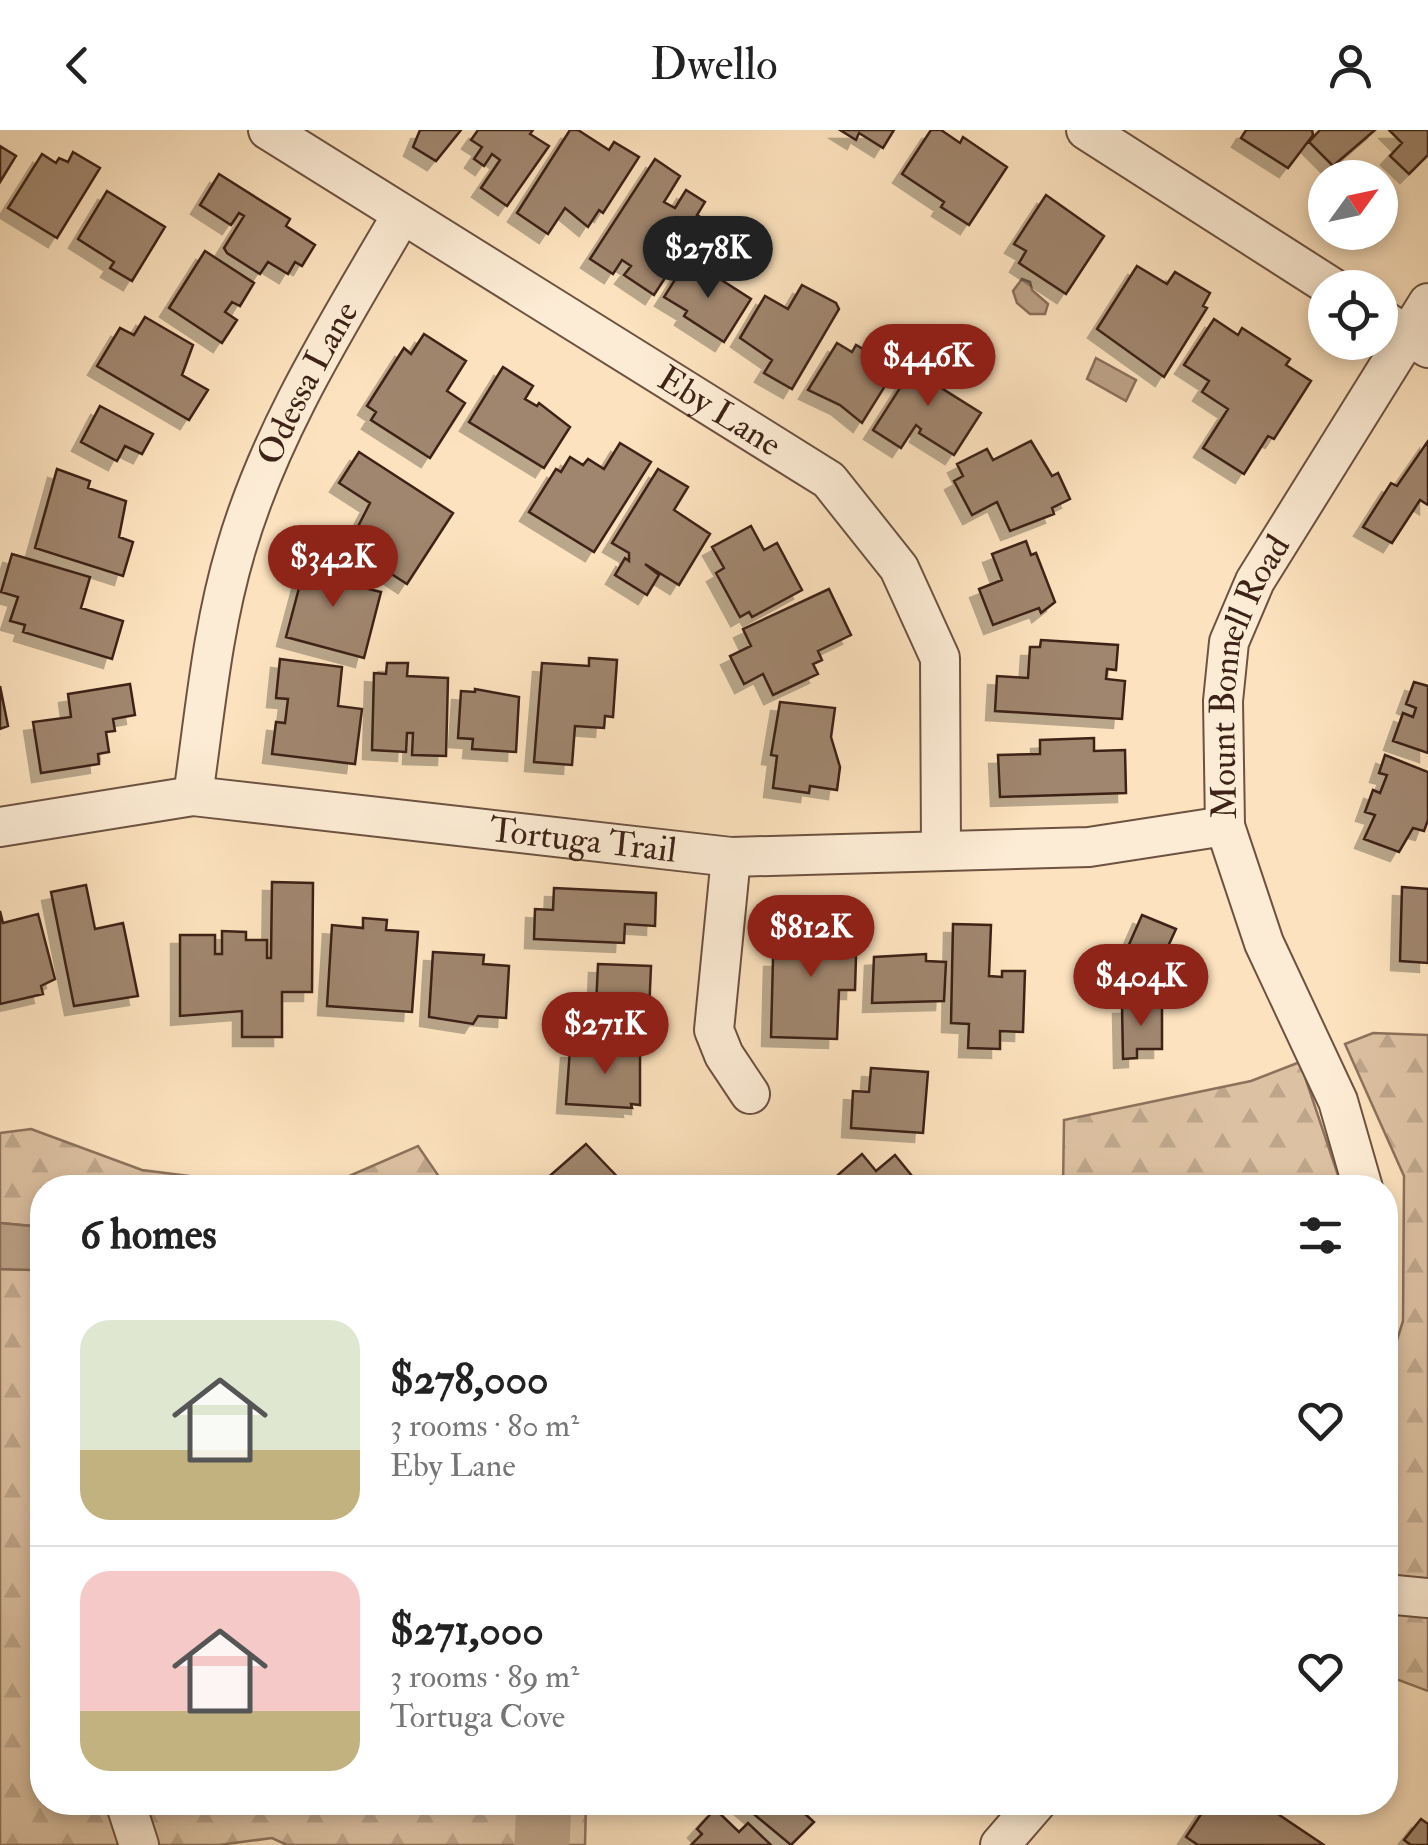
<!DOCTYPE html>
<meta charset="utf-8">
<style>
:root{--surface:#fff;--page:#f2f2f2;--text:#222;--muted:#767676;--line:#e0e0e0;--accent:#8f2418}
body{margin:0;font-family:"IM FELL Double Pica",serif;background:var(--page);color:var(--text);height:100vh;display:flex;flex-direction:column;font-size:38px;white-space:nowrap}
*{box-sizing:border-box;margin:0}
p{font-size:32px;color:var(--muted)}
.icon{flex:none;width:55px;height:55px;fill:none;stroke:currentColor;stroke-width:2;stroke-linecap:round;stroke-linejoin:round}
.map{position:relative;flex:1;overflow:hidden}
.details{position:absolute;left:30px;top:1045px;width:1368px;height:640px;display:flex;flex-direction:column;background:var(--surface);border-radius:40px;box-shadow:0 5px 15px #0003}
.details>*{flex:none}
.needle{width:65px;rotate:57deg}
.fabs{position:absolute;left:1308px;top:30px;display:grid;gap:20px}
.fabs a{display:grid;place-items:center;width:90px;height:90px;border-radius:50%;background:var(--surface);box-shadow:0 5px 15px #0003;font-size:50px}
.price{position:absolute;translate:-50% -85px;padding:0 22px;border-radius:35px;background:var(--accent);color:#fff;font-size:32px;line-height:65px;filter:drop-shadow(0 2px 5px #0008)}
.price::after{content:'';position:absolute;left:50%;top:60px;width:30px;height:22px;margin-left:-15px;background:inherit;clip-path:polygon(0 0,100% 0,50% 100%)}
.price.active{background:#222;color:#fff}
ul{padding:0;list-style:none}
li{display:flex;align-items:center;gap:30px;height:250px;padding:0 50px}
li+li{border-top:2px solid var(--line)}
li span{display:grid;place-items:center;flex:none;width:280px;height:200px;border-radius:30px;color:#555}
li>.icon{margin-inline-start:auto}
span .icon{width:120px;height:120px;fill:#fffc;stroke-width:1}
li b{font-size:42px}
h2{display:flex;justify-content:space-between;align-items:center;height:120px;padding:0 50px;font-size:42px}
header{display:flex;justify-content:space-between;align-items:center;height:130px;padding:0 50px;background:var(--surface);font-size:45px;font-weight:600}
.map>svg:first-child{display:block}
.forest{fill:url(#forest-firs);stroke:#8c725c;stroke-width:2.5}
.water{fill:#bba185;stroke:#896e59;stroke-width:2.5}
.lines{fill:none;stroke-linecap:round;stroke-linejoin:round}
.river{stroke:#bba185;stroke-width:55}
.building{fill:#a0866e;stroke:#3d2217;stroke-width:2.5;filter:url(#shadow)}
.minor-casing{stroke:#6d5241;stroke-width:42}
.minor{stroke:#fdecd5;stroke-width:38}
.labels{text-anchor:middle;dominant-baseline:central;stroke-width:10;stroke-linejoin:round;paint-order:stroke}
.street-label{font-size:35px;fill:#3d2217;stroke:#fdecd5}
</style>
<header><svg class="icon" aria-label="back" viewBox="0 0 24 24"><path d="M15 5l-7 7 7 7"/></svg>Dwello<svg class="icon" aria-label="person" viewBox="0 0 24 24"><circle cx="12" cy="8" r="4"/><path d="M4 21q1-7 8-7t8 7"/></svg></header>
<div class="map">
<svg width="1428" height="1715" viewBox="0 0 1428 1715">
<defs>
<pattern id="forest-firs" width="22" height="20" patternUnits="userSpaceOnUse" patternTransform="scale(2.5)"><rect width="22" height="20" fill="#dcc1a2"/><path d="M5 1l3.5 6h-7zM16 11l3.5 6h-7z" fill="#bea68b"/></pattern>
<filter id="shadow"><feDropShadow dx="-9" dy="9" stdDeviation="0" flood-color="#0004"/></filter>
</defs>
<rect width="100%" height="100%" fill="#fce2be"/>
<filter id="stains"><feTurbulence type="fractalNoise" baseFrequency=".002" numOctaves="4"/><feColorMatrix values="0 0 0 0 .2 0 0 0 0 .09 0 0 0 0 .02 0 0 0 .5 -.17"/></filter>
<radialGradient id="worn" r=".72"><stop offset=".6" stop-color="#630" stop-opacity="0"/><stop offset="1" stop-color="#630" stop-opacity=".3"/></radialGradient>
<path class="forest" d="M1373,903L1428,905V1561L1385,1545V1248L1403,1191L1404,1046L1345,914Z
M1300,932L1342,1057L1063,1058L1064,990L1251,951Z
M31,999L142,1040L276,1057L42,1058V1097L0,1093V1003Z
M418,1016L446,1057H324Z
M42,1124V1672L586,1673L585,1715H287L272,1708L219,1715H0V1139L33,1140Z"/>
<path class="water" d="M1022,149L1030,152L1032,160L1048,174L1045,184H1030L1017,173L1013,161Z
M1096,228L1136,250L1126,271L1087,249Z
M0,1093L42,1097V1124L33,1140L0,1139Z"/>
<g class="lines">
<path class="river" d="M542,1715L544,1672"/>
</g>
<path class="building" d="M420,0H461L436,31L413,17Z
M478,0H533L530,4L549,16L507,76L481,58L500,30L492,24L484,36L474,29L482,17L471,10Z
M570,0H578L609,20L614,12L639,27L603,83L599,80L588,97L565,78L548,104L517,83Z
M840,0H894L883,18L859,3L856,10Z
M931,0H941L960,13L963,7L1007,37L969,95L941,77L944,72L902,44Z
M1246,0H1312L1313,5L1288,38L1241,8Z
M1320,0H1375L1333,36L1309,12Z
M1389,0H1428V25L1409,44L1390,26L1402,13Z
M0,16L16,26L0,52Z
M73,22L100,38L57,108L8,78L42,24L56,33L59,28L68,32Z
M655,29L680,46L664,72L675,78L686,60L705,72L697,85L702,88L669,130L674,134L654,165L624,145L631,136L622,130L613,144L590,129Z
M219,44L290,89L286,96L315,115L302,136L295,132L288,144L268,132L260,144L227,123L224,118L244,86L239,83L231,95L200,75Z
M107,61L165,97L132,151L110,138L114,132L78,109Z
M1046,65L1104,106L1066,164L1019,133L1026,121L1014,114Z
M205,121L254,153L240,176L232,172L225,182L237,190L222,213L169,178Z
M685,134L706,147L709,142L751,169L724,212L684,186L687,181L664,167Z
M1137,136L1167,154L1175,142L1210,163L1203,176L1207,178L1164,247L1097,199Z
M802,155L836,173L839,179L792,259L764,243L772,230L740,208L765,166L788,179Z
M145,187L193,215L182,245L208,260L189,290L97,236L120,198L134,205Z
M1214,189L1238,205L1242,198L1290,229L1286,235L1311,251L1274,309L1268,306L1244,344L1203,318L1228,279L1202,262L1209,251L1184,235Z
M424,204L466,231L447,261L465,273L430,328L371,290L376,282L367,276L404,218L411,224Z
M837,213L852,222L856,215L882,230L876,239L890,248L862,293L840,275L808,260Z
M923,222L954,242L943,259L981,283L954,325L919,303L921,299L916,295L901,318L873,300Z
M503,237L533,256L525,269L537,276L539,273L570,297L544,338L469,292Z
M100,276L153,304L142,324L125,316L117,331L81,312Z
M1031,311L1052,346L1058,343L1070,369L1052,378L1054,384L1010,401L997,372L972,385L954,351L963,346L957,334L987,319L993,330Z
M1428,311V375L1420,370L1392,413L1363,397L1391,353L1397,356Z
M620,313L651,332L594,422L529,382L556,339L561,342L570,327L583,335L588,329L604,339Z
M359,322L453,383L407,454L348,416L370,373L339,353Z
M57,339L90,351L88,358L126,371L119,407L133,412L123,446L35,418Z
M658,339L688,357L674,380L710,404L679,455L645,434L659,445L647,465L615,445L625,428L629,431V423L612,413Z
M751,396L764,420L777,413L802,460L752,487L749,482L740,487L716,443L724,438L712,417Z
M1026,411L1031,425L1036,423L1055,472L1041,483L1039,478L993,495L979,459L1002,450L992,424Z
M12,424L90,447L81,478L123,491L112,529L23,502L25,495L10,491L18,467L1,462Z
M307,428L348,439L344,453L381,462L364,528L286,507Z
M829,459L851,505L818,521L822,530L813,534L818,544L773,565L763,544L744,554L730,526L751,516L743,499Z
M1041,510L1118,515L1116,540L1107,539L1106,549L1125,551L1122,589L995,581L997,546L1028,548L1030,517H1040Z
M589,528L617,530L613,587L605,586L604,598L575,596L572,635L534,632L542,533L589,536Z
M280,529L342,537L338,576L362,579L355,634L272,624L276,592L285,593L288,569L276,568Z
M387,533H408L407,546L448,548L446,626L412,625L413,603H407L406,622L372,620L374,543L386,544Z
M1414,552L1428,556V623L1393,611L1403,583L1413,587L1416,578L1406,574Z
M130,554L135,585L113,589L115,601L106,602L109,622L98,624L99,634L41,643L33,592L71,587L68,564Z
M0,556L8,596L0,599Z
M475,559L519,567L516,622L472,619L473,609L458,608L461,561L475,562Z
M780,572L835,578L831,607L840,637L837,660L810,656L809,663L773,658L777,626L771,625Z
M1094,608V621L1125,620L1126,663L1000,667L998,625L1040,624V610Z
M1385,625L1428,642V690L1424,701L1413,698L1399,722L1364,709L1375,685L1365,682L1373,660L1380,663L1387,645L1379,643Z
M272,752L313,753L312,862H282V907H242V881L180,886V805H215V824H222V801L246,802V810H267V828H271Z
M86,755L95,799L123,793L138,866L74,876L51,762Z
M1402,757L1428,759V833L1400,831Z
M554,758L656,763L655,796L625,794L624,813L534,809L535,779L553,780Z
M0,781L3,793L38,784L55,849L41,856L43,864L0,874Z
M791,784L840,785L838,825L856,826L855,860H839L837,909L771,907L773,828H790Z
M1142,785L1176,799L1160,834L1127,819Z
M363,788L387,790L386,800L418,802L412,882L327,876L332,795L363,798Z
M953,794L991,795L989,846L1002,847V841H1025L1023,902L1000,901V919L968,918L969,894L951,893Z
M433,822L484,825L483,834L509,836L506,888L478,886L473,894L429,887Z
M926,824V831L946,832L944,871L872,873L874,827Z
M598,834L651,836L648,906L595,904L596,896H590L591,876H596Z
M1162,874V919H1137V928L1123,929L1122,875Z
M591,914L640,917V975L631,974L632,978L566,974L570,919L590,920Z
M871,938L928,942L923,1003L851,998L853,961L869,962Z
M586,1014L628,1058H536Z
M862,1024L876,1041L895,1025L921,1057L823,1058Z
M747,1672H813L804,1683L814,1692L791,1715L744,1676Z
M1209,1672H1238L1246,1677L1249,1672H1260L1324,1715H1198L1186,1707Z
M715,1679L739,1702L748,1693L771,1715H691L702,1704L697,1699Z
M1421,1689L1428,1694V1715H1411L1404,1710Z"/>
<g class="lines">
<defs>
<g id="minor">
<path id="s1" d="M268,0L829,350L899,438L940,528L941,719"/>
<path d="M1086,0L1333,158"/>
<path d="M1380,188L1428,218"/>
<path id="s2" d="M193,666C205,583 212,499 236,419C271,299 339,193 401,86"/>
<path id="s3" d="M0,697L193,666L731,727L1089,717L1225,696"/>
<path d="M731,727L714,900L724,925L750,964"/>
<path id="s4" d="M1363,1058L1338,971L1264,813L1225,696L1223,571L1229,512L1255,451L1428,173"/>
<path d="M1385,1464L1428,1468"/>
<path d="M125,1672L139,1715"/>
<path d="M1000,1715L1037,1672"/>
</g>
</defs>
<use href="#minor" class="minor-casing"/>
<use href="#minor" class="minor"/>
</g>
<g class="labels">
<g class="street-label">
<text stroke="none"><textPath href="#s2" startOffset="432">Odessa Lane</textPath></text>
<text stroke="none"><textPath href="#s1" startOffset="532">Eby Lane</textPath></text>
<text stroke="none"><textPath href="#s4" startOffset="542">Mount Bonnell Road</textPath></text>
<text stroke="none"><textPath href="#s3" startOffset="588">Tortuga Trail</textPath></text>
</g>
</g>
<rect width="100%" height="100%" filter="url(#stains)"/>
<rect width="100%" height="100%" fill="url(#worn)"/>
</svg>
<div class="fabs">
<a><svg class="needle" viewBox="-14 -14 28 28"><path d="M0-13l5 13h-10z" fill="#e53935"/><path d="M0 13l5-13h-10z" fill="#767676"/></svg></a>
<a><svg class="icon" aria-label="locate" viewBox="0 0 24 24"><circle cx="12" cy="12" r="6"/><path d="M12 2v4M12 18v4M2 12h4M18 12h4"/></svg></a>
</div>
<b class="price active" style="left:708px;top:171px">$278K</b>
<b class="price" style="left:928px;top:279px">$446K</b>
<b class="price" style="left:333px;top:480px">$342K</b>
<b class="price" style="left:811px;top:850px">$812K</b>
<b class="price" style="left:1141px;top:899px">$404K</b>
<b class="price" style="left:605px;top:947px">$271K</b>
<section class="details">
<h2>6 homes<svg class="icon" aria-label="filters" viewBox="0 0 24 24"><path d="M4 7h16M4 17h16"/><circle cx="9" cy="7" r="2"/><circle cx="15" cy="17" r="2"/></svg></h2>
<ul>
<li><span style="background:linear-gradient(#dfe7d0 65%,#c2b280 0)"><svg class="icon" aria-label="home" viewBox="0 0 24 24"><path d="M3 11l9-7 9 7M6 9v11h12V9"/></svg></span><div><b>$278,000</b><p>3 rooms · 80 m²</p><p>Eby Lane</p></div><svg class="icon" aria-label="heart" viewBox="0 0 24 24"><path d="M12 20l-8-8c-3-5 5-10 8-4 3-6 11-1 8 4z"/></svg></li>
<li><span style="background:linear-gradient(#f6c9c9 70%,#c2b280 0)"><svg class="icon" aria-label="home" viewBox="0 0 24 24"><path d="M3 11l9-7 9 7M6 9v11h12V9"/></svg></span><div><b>$271,000</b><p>3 rooms · 89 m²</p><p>Tortuga Cove</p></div><svg class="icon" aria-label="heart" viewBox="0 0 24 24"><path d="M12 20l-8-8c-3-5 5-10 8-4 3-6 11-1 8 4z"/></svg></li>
</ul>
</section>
</div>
